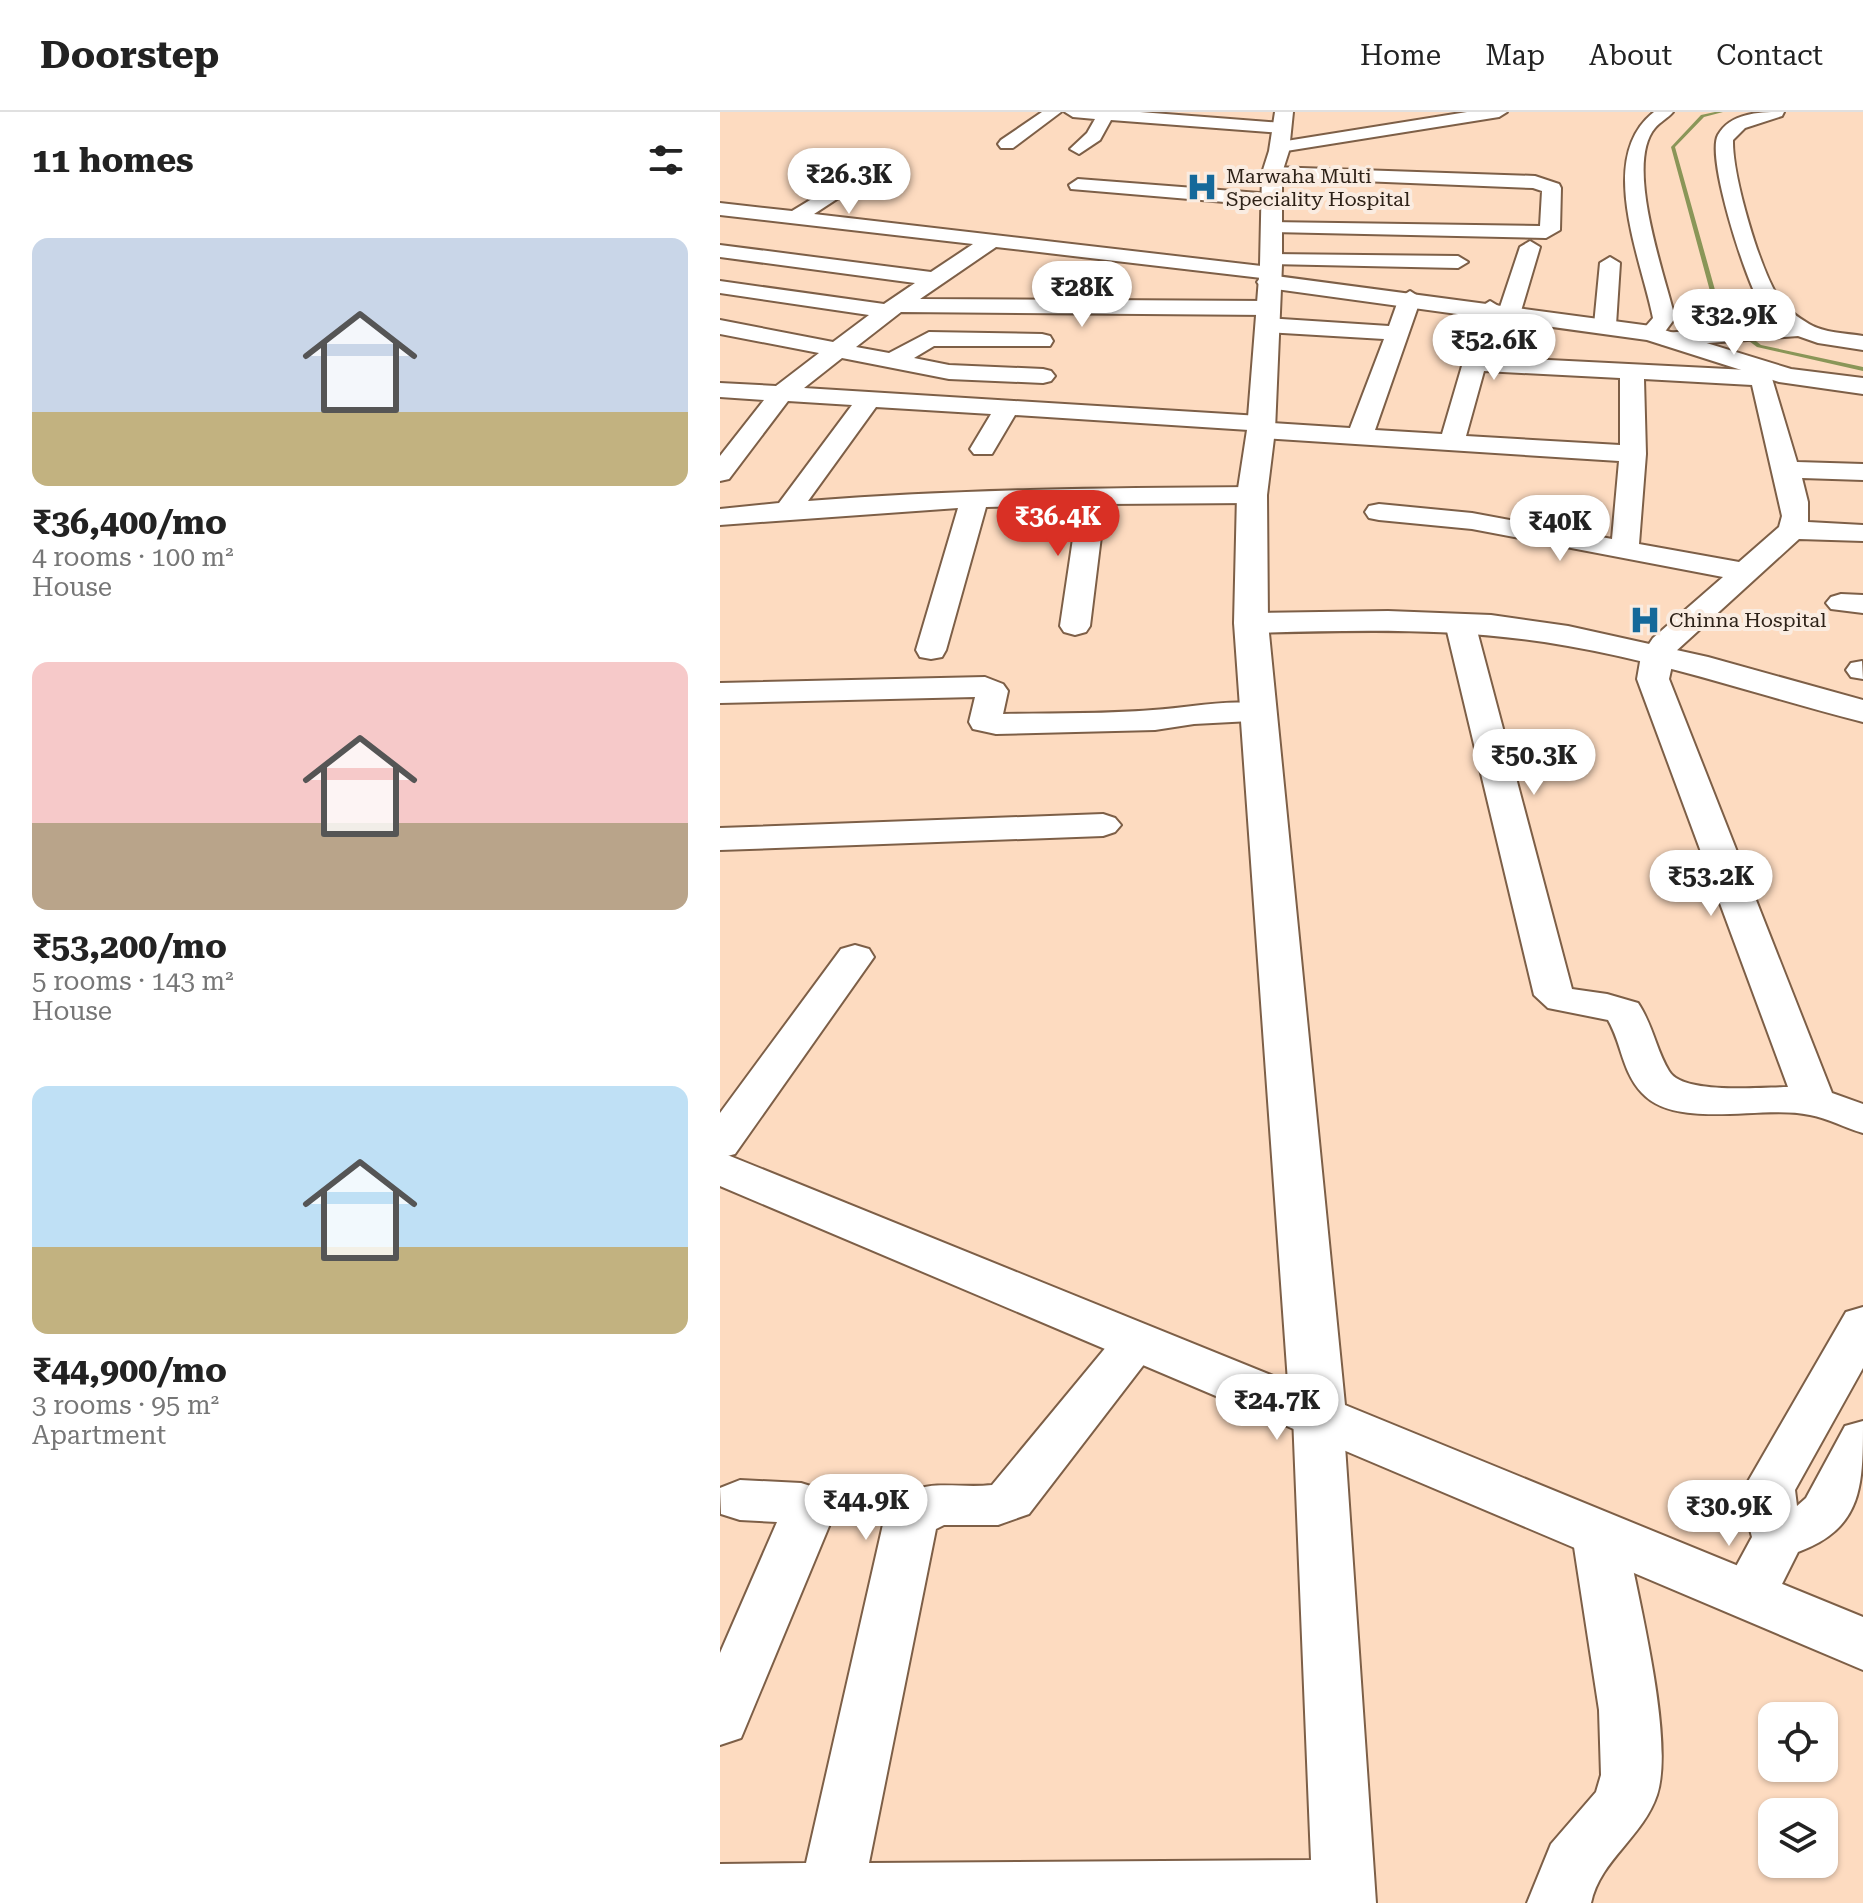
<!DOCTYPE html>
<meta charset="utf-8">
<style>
:root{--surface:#fff;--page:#f6f6f6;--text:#222;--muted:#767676;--line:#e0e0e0;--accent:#d93025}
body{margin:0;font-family:"Roboto Serif",serif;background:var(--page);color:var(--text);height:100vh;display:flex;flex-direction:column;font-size:30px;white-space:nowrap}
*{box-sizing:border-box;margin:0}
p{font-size:26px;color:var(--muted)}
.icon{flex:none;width:44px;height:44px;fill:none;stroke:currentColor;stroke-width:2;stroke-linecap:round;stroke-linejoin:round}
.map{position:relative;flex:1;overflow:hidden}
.sheet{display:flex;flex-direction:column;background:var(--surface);width:720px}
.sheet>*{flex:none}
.buttons{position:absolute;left:1038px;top:1590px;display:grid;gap:16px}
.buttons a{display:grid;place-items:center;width:80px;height:80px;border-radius:16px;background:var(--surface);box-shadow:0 2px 6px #0004;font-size:40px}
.price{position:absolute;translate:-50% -68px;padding:0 18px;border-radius:28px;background:#fff;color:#222;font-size:26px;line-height:52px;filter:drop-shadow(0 2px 4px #0008)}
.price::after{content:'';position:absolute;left:50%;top:48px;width:24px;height:18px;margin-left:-12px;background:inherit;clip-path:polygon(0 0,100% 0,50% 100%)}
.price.selected{background:var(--accent);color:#fff}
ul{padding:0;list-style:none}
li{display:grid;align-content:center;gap:16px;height:424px;padding:0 32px}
li span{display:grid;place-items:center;height:248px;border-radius:16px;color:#555}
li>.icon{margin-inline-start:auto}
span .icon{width:144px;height:144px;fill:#fffc;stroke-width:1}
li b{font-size:34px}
h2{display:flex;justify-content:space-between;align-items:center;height:96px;padding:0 32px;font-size:34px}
header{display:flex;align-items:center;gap:48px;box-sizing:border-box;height:112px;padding:0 40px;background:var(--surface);border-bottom:2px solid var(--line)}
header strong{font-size:38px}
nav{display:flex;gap:44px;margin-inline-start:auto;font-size:28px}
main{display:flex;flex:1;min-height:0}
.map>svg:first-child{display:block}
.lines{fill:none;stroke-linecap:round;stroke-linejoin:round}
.stream{fill:#8a9658;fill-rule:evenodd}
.minor-casing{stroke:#7d5f47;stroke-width:4}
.tertiary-casing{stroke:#7d5f47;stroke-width:4}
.secondary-casing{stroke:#7d5f47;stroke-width:4}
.minor{fill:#fff;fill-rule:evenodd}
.tertiary{fill:#fff;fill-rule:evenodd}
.secondary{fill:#fff;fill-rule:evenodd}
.labels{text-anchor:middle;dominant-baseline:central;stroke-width:8;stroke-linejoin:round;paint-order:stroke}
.far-poi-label{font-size:20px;fill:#2e2218;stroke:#faece1;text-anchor:start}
</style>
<header>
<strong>Doorstep</strong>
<nav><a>Home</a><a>Map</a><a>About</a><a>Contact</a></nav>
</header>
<main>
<section class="sheet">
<h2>11 homes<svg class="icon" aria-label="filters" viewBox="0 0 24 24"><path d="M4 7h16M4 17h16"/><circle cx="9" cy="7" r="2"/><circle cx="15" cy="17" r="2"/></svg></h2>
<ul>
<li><span style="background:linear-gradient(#c9d6e8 70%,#c2b280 0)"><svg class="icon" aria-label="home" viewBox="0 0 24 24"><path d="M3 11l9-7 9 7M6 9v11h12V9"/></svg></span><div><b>₹36,400/mo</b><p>4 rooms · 100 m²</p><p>House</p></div></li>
<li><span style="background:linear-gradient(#f6c9c9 65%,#b9a48a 0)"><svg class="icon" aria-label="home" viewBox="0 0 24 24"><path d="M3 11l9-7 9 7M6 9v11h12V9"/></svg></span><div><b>₹53,200/mo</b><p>5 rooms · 143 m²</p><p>House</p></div></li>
<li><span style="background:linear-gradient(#bfe0f5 65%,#c2b280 0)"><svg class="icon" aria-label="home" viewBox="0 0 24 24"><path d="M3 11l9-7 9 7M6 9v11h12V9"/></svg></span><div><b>₹44,900/mo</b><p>3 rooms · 95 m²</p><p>Apartment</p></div></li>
</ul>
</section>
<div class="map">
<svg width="1143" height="1791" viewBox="0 0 1143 1791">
<rect width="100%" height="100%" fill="#fddbc0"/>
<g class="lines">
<path class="stream" d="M995,0H1003L984,5L955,35L1002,203L1041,233L1143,255V259L1037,235L997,205L951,35L981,3Z"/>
<defs>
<path id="minor" d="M322,0H341L293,36H281L278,32L281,28Z
M345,0H420L562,11L571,16L562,21L391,8L380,28L359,42L350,37L367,21L375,7L353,5Z
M747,0H787L779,5L560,40L551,35L560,30Z
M934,0H953C948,6 940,10 935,16C904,52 945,164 955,206L944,221L1060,212C1052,205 1044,198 1039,189C1025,166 986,45 998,23C1011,0 1041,0 1064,0L1062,4L1025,16L1013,28C1012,63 1040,159 1060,188C1066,197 1079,206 1089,212C1104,221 1125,221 1143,224V238L1098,231L1078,224L949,234L941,232L938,226H923L920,221L933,206C921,146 876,45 934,0Z
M166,42L175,47L172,51L94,102L550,155L561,161L550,167L276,135L200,187L548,189L559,196L548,203L181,200L136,235L169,241L209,220L322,222L330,224L333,229L330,234H214L194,246L229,253L323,257L331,259L335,264L331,269L323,271L229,267L122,246L84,276L540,304L549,306L552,311L630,316L664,227L547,220L536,213L547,206L669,214L679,186L690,179L701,186L655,318L722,322L759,196L770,189L780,195L800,135L810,129L820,135L801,199L790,206L780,200L768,245L1028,258L1032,253H1048L1077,350L1143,352V368L1082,366L1088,390V410L1143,413V429L1079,427L955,540L949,567L1112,981L1143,992V1021C1125,1016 1108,1006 1090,1003C1043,992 957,1019 922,981C902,960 902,932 888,908L828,896L814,883L725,511L729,505L740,502L751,505L755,511L852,877L887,882L918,891C933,913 936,938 949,959C963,983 1041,975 1068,975L917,567L921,544L933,526L1003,465L752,417L659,408L649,406L645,400L649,394L659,392L752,401L892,427L899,349L541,326L532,323L529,318L295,303L272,342H254L250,337L271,302L156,295L88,389C236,377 384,376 532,375L541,377L545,383L541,389L532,391L385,392L370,514L366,520L355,523L344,520L340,514L358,393L266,395L226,538L222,545L211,547L200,545L196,538L238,396L0,413V397L59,391L132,293L68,289L9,367L0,369V344L44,288L0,285V271L56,274L99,241L0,222V208L113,230L149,203L0,181V169L164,192L195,171L0,145V133L211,160L253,132L0,103V91L72,99ZM764,259L900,266V333L746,324ZM924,267L1032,273L1062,404L1059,415L1019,450L919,432L926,342Z
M552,55L815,64L839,72L841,76L840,118L826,126L552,120L545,118L542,114L545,110L820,114L822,79L813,76L545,65L543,61L545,57Z
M358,67L553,82L563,88L553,94L351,77L349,73Z
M551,142L738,144L748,150L738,156L544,152L541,148Z
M890,145L900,151L896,213L885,220L874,213L880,151Z
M1121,482L1143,483V501L1111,497L1106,491L1111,485Z
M1142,549L1143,567L1131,565L1126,558L1131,551Z
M265,565L283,572L288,579L283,602C333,601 383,602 433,598C471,596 512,585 550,594L555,601L550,608L474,612L435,618L276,622L253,617L249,610L255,585L0,591V571Z
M383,702L395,706L401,713L395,720L383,724L0,738V716Z
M135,833L149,837L154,845L15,1042L0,1046V1001L121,837Z
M1143,1195V1256L1075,1378L1077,1394L1086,1386L1125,1314L1143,1309C1143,1374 1143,1416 1078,1440L1048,1500L1028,1506L1008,1500L1000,1484L1032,1425L1025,1399L1023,1378L1126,1200Z
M418,1212L435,1217L442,1229L309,1402L278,1413H224L216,1417L149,1751L591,1748L573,1304L580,1291L598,1285L616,1291L623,1304L656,1791H0V1752L86,1751L164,1408C190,1359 228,1378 272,1373L401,1217Z
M20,1368L81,1371L100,1377L111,1397L112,1407L21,1626L0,1633V1541L57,1410L20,1408L1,1402L0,1376Z
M879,1401L898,1407L906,1422C917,1482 955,1628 937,1683C923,1725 880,1748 871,1791H807L831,1732L876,1680L881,1663L879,1598L852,1422L860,1407Z"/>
<path id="tertiary" d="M549,163L931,214L1071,257L1143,266V282L1059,270L927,228L541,175L537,170L541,165Z
M668,499L771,503L848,514L988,545L1143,588V610C1044,585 948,551 848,534C743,515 637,518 531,521L519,518L514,511L519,504L531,501Z"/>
<path id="secondary" d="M555,0H573L569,39L562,61V153L555,318L547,383L548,511L625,1293L1143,1505V1558L0,1074V1040L568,1270L514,511L517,383L527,318L540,153L542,61L549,39Z"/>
</defs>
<use href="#minor" class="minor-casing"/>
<use href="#tertiary" class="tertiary-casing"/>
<use href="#secondary" class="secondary-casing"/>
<use href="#minor" class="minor"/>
<use href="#tertiary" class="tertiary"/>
<use href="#secondary" class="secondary"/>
</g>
<defs>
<symbol id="hospital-bare" viewBox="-9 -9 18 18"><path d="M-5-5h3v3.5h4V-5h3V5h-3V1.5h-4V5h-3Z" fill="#15699a" stroke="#faece1" stroke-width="2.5" paint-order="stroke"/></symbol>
</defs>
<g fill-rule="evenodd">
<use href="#hospital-bare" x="460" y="53" width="44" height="44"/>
<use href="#hospital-bare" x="903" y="486" width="44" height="44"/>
</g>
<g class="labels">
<g class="far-poi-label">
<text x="506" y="64">Marwaha Multi<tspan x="506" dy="23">Speciality Hospital</tspan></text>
<text x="949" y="508">Chinna Hospital</text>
</g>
</g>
</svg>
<div class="buttons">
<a><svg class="icon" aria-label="locate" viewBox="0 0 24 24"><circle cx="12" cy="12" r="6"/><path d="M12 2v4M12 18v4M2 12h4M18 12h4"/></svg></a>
<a><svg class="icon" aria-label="layers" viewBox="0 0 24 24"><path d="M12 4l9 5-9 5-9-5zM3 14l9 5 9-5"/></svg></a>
</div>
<b class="price" style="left:129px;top:104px">₹26.3K</b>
<b class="price" style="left:362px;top:217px">₹28K</b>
<b class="price" style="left:1014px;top:245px">₹32.9K</b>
<b class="price" style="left:774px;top:270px">₹52.6K</b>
<b class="price selected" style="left:338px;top:446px">₹36.4K</b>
<b class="price" style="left:840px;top:451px">₹40K</b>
<b class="price" style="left:814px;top:685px">₹50.3K</b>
<b class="price" style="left:991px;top:806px">₹53.2K</b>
<b class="price" style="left:557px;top:1330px">₹24.7K</b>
<b class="price" style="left:146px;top:1430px">₹44.9K</b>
<b class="price" style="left:1009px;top:1436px">₹30.9K</b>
</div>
</main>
